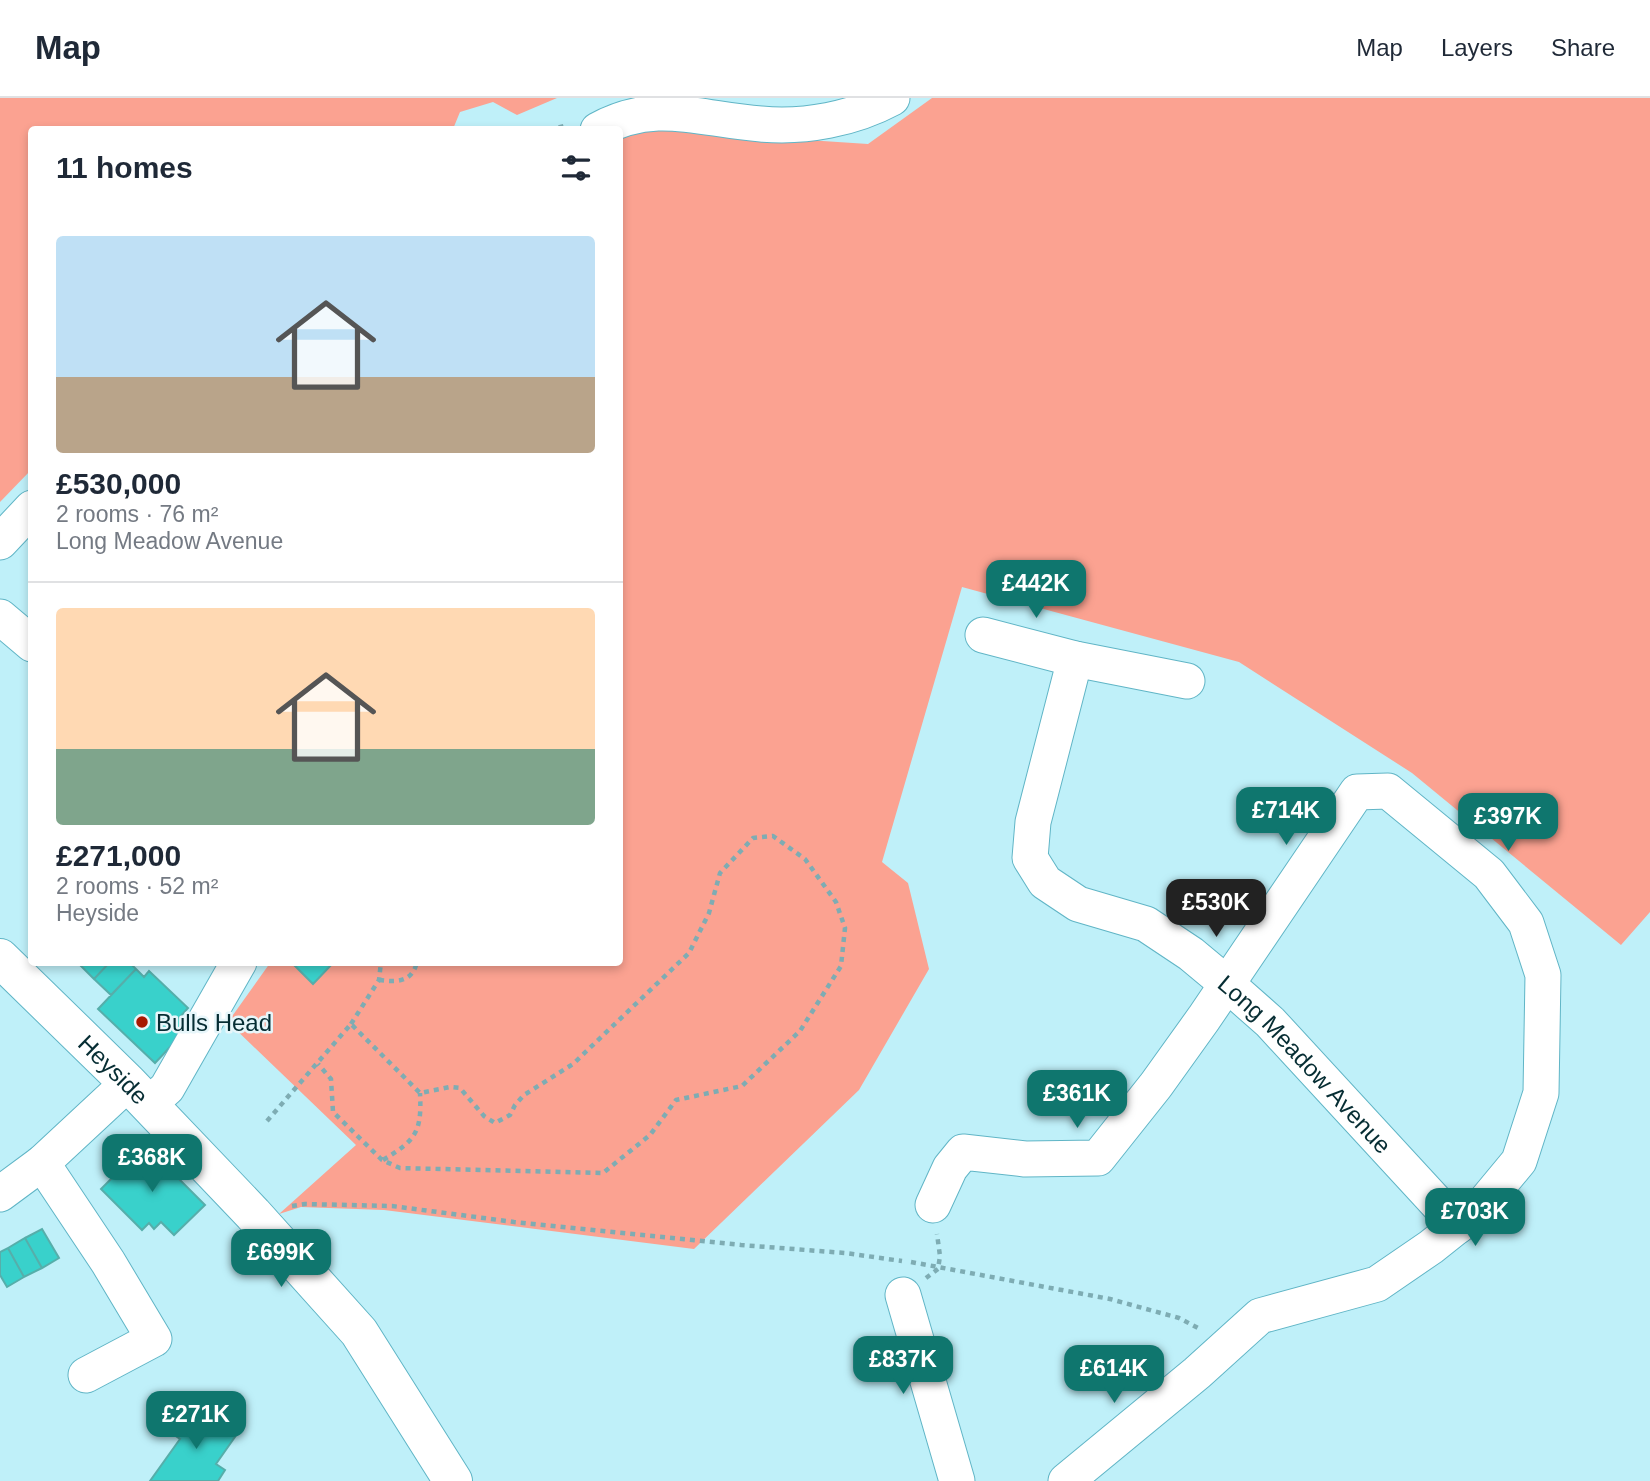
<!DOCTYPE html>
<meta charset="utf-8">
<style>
:root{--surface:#fff;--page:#f2f2f3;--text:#1f2937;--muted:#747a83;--line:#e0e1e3;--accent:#0f766e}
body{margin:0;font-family:Helvetica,sans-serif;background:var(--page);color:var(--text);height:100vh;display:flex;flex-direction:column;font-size:26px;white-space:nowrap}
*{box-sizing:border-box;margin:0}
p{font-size:23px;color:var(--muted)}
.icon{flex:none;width:38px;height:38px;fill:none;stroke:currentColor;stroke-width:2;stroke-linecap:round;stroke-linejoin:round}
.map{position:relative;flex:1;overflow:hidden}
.drawer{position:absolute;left:28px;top:28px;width:595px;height:840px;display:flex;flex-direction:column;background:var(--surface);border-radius:7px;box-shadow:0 4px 10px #0003}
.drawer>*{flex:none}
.price{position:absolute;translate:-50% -60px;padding:0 16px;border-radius:14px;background:var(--accent);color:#fff;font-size:23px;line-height:46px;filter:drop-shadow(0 2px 4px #0008)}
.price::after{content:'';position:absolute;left:50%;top:42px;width:21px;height:16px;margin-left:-10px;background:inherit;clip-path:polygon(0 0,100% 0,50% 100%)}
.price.active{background:#222;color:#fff}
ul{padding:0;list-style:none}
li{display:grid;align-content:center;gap:14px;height:371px;padding:0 28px}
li+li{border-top:2px solid var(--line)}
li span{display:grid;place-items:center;height:217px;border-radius:7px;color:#555}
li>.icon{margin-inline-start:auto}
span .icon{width:126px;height:126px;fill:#fffc;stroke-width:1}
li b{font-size:30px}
h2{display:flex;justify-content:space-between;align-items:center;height:84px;padding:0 28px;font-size:30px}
header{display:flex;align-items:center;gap:42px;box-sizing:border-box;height:98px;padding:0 35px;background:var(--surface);border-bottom:2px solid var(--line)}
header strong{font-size:33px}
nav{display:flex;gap:38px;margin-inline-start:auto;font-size:24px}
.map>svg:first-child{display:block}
.green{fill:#fba291}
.building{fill:#39d1cb;stroke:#56aeaa;stroke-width:2}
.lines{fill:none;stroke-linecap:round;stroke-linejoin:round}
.minor-casing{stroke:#60b5c6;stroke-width:37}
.major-casing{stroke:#60b5c6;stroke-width:40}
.path{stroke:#7eacb3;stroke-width:4.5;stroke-dasharray:5 5;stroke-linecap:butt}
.minor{stroke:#fff;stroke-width:35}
.major{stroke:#fff;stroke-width:38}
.poi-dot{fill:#a81801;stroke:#e7f6fa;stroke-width:2.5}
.labels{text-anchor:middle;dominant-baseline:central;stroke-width:5;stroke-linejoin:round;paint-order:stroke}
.poi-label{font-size:24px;fill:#062d33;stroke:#e7f6fa;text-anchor:start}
.street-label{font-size:24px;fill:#062d33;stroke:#e7f6fa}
</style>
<header>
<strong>Map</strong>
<nav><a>Map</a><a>Layers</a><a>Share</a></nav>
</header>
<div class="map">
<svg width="1650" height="1383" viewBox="0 0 1650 1383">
<rect width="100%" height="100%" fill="#bff0f9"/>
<path class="green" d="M0,0H557L517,17L493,4L460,14L453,31L32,32L31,372L0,404Z
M932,0H1650V814L1621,847L1412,675L1239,564L962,489L882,764L908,785L929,871L859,992L694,1151L384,1112L301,1109L279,1116L356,1047L228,924L270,865L620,864V42L630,35L657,32L868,46Z"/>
<path class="building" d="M77,864H110L94,881Z
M110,864H129L136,871L111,897L94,881Z
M291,864H334L313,886Z
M136,871L144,879L149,873L188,910L179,920L189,929L155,965L98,911Z
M145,1047L205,1107L174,1137L161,1124L154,1131L149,1125L142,1132L101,1091Z
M42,1131L59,1160L42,1170L25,1140Z
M25,1140L42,1170L24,1179L8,1150Z
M8,1150L24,1179L7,1189L0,1177V1154Z
M185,1313L202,1324L207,1316L237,1336L216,1366L225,1372L218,1383H150L180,1341L170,1334Z"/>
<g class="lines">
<defs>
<g id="minor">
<path d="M598,32C656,0 701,22 761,26C805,30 853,21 892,0"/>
<path d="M0,444L32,410"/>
<path d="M0,519L32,546"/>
<path d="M983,537L1075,561L1187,583"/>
<path id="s1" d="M1075,561L1033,724L1030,760L1045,784L1078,806L1146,826L1191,856L1227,886L1270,924L1458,1128"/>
<path d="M148,1007L167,990L239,864"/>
<path d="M42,1065L108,1164L154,1241L86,1277"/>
<path d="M0,1096L42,1065L128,985"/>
<path d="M933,1107L950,1070L963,1054L1025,1061L1098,1060L1156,987L1204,920L1357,694L1388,693L1489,776L1526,825L1543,877L1541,995L1519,1063L1480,1110L1431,1149L1377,1186L1260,1218L1197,1275L1066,1383"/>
<path d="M903,1197L957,1383"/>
</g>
<g id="major">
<path id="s2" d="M0,860L128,985L253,1116L359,1234L453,1383"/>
</g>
</defs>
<use href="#minor" class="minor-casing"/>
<use href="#major" class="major-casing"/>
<path class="path" d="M549,32L568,27
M379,882C396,884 412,885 417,864
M351,926L379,882L381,864
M267,1023L351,926L420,995L450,989L460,990L484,1018L495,1025L510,1017L515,1007L524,997L573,966L689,855L709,815L720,775L753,740L773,738L805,761L836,804L845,830L841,868L800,933L742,988L676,1002L650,1037L603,1075L400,1070L382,1062L333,1014L331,981L318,966
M383,1062C416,1042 422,1034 420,995
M292,1108L305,1106L392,1108L514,1124L741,1147L845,1155L902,1163
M911,1164L1110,1201L1179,1220L1198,1230
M926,1180L938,1171L940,1158L937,1136"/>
<use href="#minor" class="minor"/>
<use href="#major" class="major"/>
</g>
<circle class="poi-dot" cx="142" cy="924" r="7"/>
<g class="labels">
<g class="poi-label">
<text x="156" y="924">Bulls Head</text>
</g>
<g class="street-label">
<text stroke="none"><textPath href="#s1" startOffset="556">Long Meadow Avenue</textPath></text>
<text stroke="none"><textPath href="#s2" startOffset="159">Heyside</textPath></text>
</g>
</g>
</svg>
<b class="price" style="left:1036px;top:522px">£442K</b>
<b class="price" style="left:1286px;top:749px">£714K</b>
<b class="price" style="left:1508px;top:755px">£397K</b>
<b class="price active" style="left:1216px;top:841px">£530K</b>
<b class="price" style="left:1077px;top:1032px">£361K</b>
<b class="price" style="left:152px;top:1096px">£368K</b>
<b class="price" style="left:1475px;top:1150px">£703K</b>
<b class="price" style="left:281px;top:1191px">£699K</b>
<b class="price" style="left:903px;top:1298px">£837K</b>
<b class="price" style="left:1114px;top:1307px">£614K</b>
<b class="price" style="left:196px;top:1353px">£271K</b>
<section class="drawer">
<h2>11 homes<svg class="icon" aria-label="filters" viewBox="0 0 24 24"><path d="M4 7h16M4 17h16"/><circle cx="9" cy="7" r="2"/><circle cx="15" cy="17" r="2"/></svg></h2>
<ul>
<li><span style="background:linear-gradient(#bfe0f5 65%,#b9a48a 0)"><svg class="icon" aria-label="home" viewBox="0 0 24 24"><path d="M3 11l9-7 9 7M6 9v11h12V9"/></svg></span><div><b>£530,000</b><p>2 rooms · 76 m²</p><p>Long Meadow Avenue</p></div></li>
<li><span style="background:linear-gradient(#ffd9b3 65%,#7fa58c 0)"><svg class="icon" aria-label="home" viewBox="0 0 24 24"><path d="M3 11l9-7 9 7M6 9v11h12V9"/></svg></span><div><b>£271,000</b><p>2 rooms · 52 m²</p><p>Heyside</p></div></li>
</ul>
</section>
</div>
